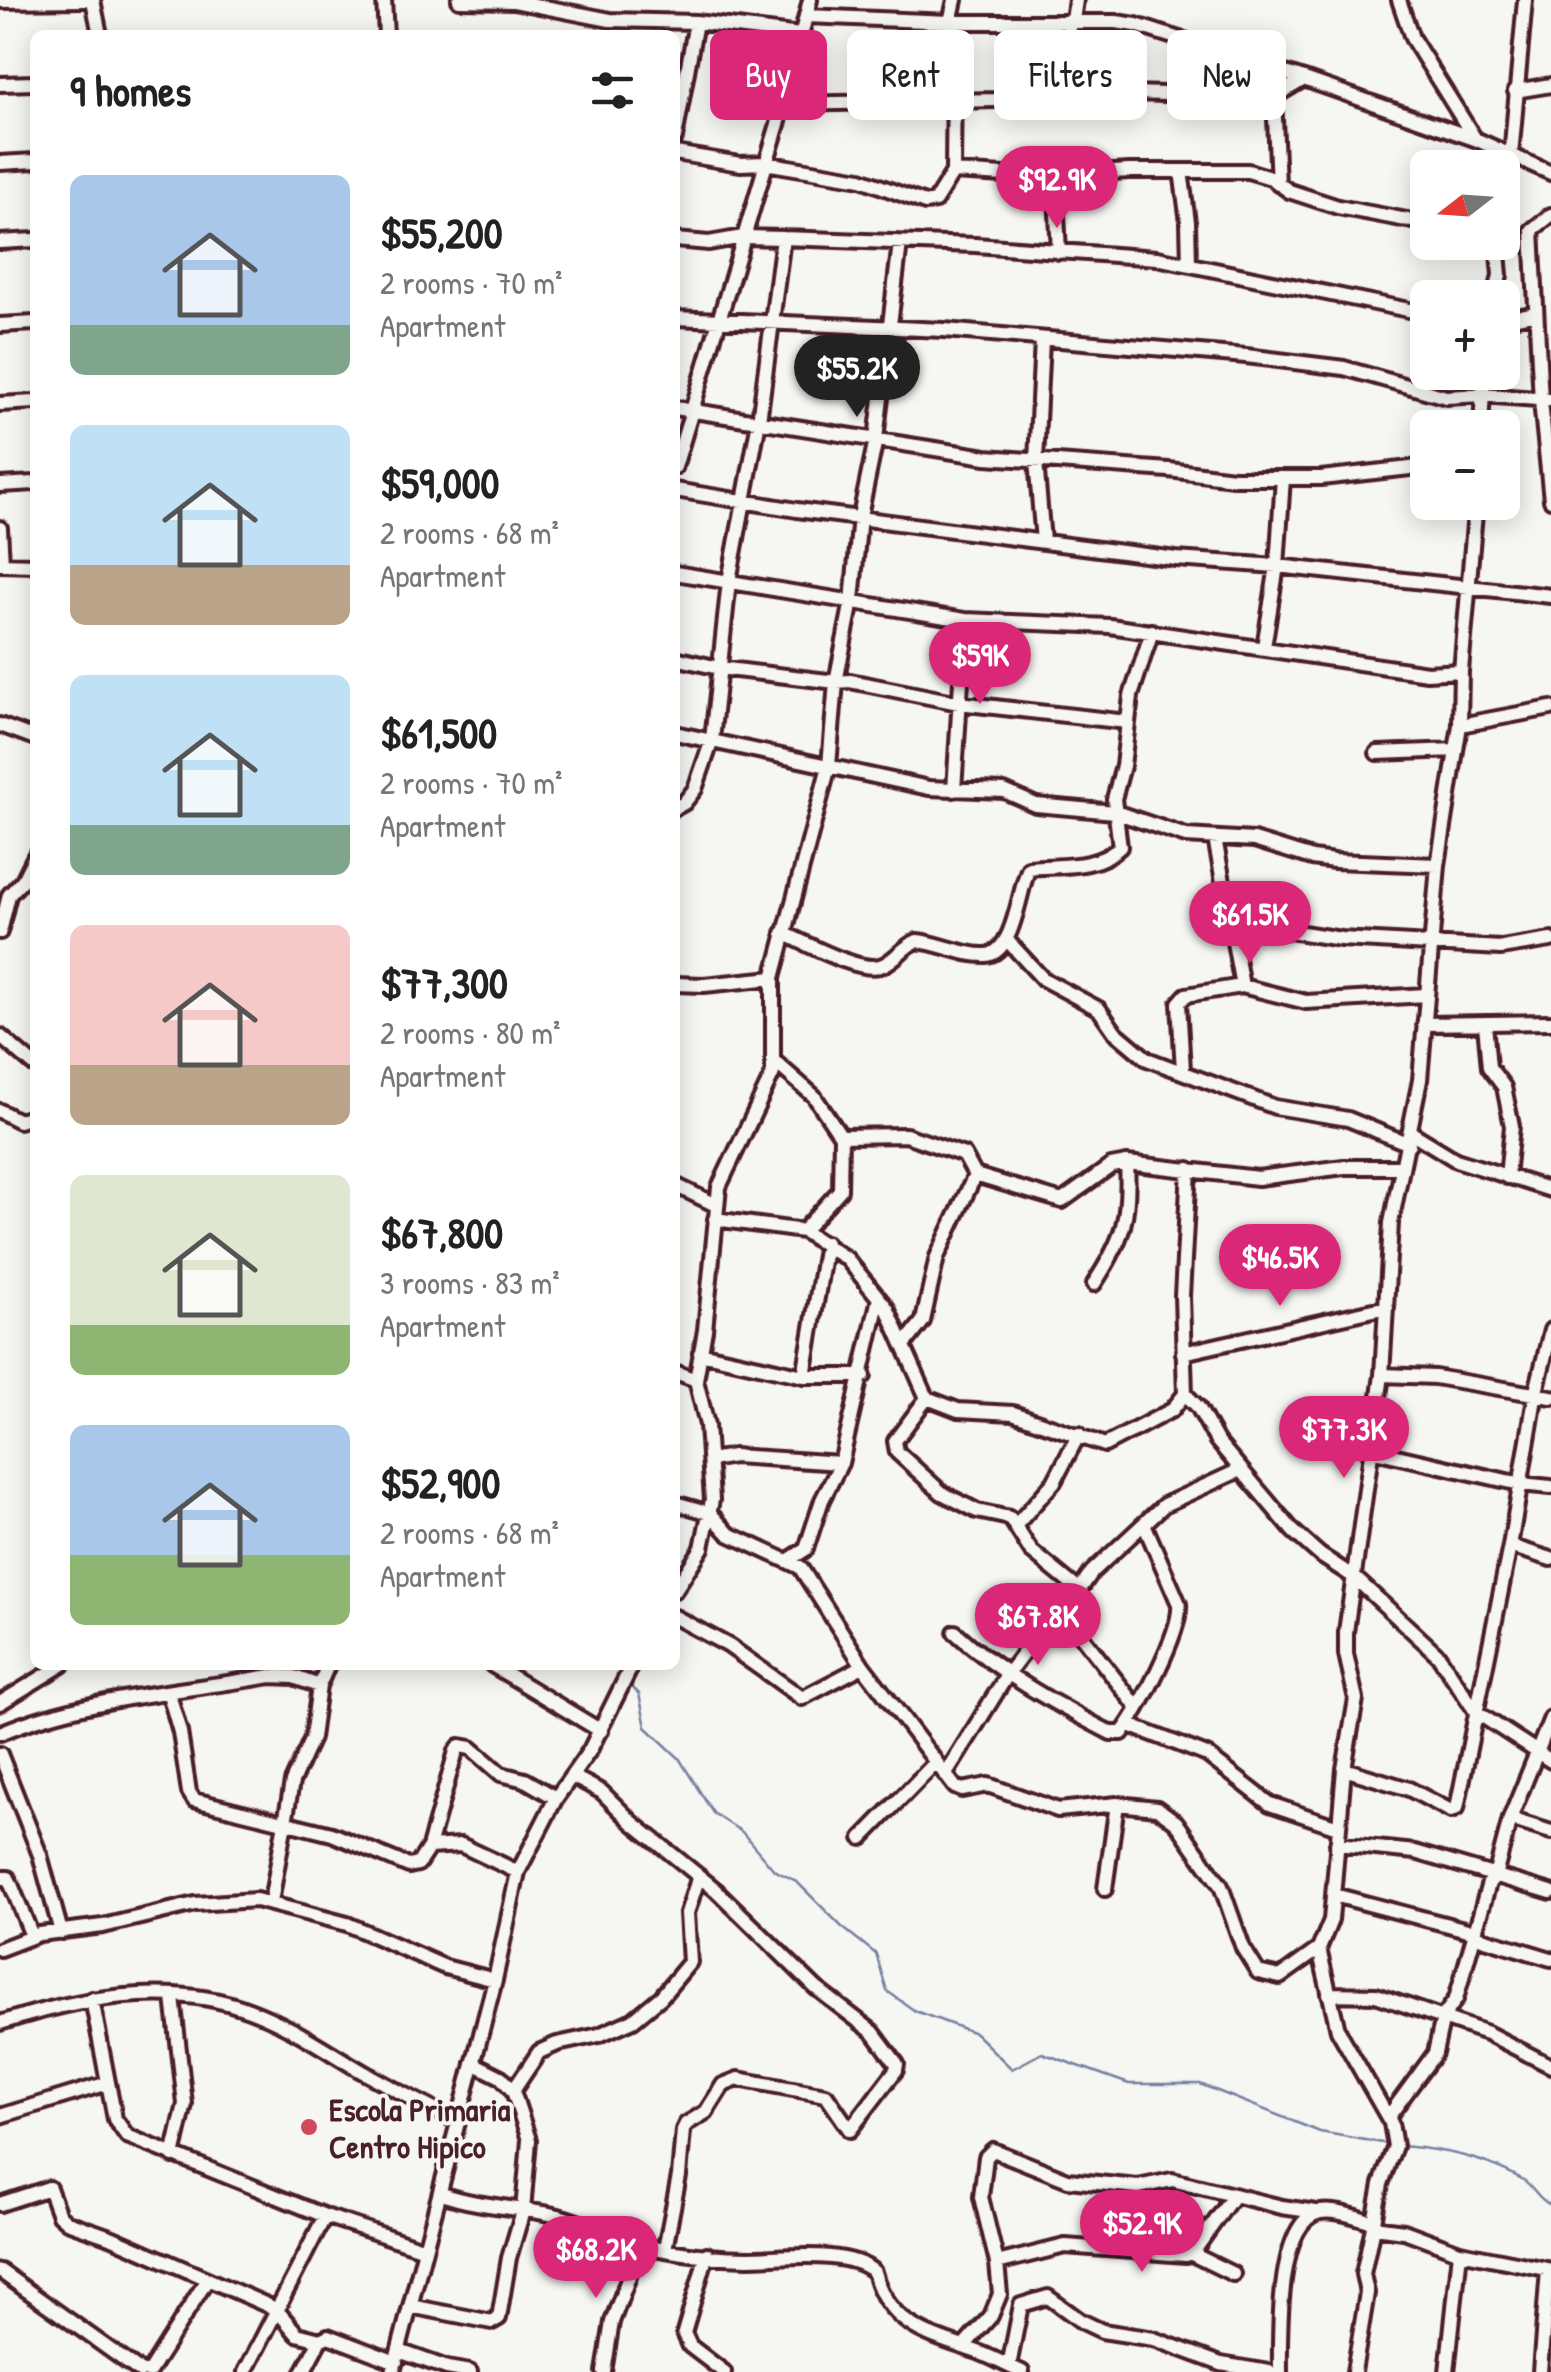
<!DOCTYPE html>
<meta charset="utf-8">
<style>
:root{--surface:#fff;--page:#f2f2f2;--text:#222;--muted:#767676;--accent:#db2777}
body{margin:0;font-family:"Patrick Hand",sans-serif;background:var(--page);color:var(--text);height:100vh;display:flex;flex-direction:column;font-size:38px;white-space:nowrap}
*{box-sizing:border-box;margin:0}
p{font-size:32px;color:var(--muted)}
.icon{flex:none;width:55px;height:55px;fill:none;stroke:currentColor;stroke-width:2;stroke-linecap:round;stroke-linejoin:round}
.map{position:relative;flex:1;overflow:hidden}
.panel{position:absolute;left:30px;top:30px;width:650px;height:1640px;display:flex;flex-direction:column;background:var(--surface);border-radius:15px;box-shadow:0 5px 25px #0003}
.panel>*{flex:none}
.guide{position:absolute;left:710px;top:30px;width:690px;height:90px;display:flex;gap:20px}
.needle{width:65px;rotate:253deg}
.fabs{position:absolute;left:1410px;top:150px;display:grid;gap:20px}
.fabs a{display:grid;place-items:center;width:110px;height:110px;border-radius:15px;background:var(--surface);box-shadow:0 5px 25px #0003;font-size:50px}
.price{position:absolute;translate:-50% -85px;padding:0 22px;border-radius:35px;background:var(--accent);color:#fff;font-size:32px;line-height:65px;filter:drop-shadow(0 2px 5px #0008)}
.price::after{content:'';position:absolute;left:50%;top:60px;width:30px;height:22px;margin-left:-15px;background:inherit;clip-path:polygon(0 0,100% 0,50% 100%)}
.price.selected{background:#222;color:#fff}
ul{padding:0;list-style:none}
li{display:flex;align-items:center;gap:30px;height:250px;padding:0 40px}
li span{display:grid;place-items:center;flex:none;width:280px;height:200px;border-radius:15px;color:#555}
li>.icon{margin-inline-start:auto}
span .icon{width:120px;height:120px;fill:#fffc;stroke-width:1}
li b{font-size:42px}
h2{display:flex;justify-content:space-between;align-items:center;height:120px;padding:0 40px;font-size:42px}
.pill{padding:0 35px;border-radius:15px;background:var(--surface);box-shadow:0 5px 25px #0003;font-size:35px;line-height:90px}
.pill.selected{background:var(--accent);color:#fff}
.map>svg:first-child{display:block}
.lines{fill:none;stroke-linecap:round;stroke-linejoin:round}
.stream{stroke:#7780a1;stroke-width:2.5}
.minor-casing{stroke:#4a1f2b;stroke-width:20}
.minor{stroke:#f6f6f2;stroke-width:12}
.poi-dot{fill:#d1495b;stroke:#f6f6f2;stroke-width:4}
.labels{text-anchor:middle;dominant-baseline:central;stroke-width:8;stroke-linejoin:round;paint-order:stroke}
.poi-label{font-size:32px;font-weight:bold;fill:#4a1f2b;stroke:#f6f6f2;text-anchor:start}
</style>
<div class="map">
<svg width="1551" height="2372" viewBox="0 0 1551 2372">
<rect width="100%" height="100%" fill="#f6f6f2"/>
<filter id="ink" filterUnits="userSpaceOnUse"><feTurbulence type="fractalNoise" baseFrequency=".01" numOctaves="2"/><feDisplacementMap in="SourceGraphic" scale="20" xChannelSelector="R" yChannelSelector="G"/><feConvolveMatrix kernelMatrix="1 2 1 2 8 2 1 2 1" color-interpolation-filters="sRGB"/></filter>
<g filter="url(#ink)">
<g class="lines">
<path class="stream" d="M613,1665L622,1675
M630,1685L639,1694L646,1727L679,1758L713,1813L742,1832L774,1870L796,1881L842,1927L876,1954L887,1991L915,2011L975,2033L1012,2069L1042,2053L1129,2084H1200L1320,2132L1388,2144
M1401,2146C1446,2150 1482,2157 1522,2179C1534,2186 1538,2200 1551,2205"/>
<defs>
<path id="minor" d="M93,0L100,35
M384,0L386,35
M459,0L514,1L610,20L696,22L800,35
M1399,0L1412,38L1475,139
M0,1L84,0
M806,16L950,22H1116L1136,25L1304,79L1475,139L1551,173
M1069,20V94
M1073,20L1076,0
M0,84L35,83
M1515,91L1551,85
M1274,97L1278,184
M784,104L998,100L1094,92L1274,97L1304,79
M675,138L696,22
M675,153L740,164L765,163L861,179L925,203L935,201L953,172L1036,177L1129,171H1248L1271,178L1289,191L1338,207L1428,224
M0,163L35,161
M1181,171L1188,222L1189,264
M953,172L954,65L950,22L955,0
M1055,176L1059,252
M1502,209L1511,156L1525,0
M1551,215L1532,230L1541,401L1551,500
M675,240L709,243L743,237L783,238L975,245L1157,258L1428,314
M0,242L35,240
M1495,298L1500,275L1497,242
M675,318L944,330L1246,356L1344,368L1446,397L1482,395L1551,400
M1502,320L1536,313
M0,325L35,323
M1042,340L1036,461L1043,541
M0,404L35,402
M675,408L986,457L1169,470L1233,478H1321L1428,466
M1481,428L1484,372
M675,467L784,104L810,0
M0,485L35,483
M675,490L797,510L1176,559L1277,566L1551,596
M0,528L2,564
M0,564L35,565
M675,573L965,620L1110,626L1427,673L1461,671
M1264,647L1277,566L1283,478
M675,658L719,668L836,682L850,681L959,703L1127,722
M0,725L35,738
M1460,725L1551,708
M675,733L929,788L1004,791L1036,805L1115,812L1186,836L1254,840L1312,858L1334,861L1438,865
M1377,753L1456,750
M954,790L965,620
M675,808L684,803L695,789L712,740L729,581L759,421L783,238
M1215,838L1242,986
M1230,927L1258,926L1341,939L1501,948L1551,940
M0,932L9,895L23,880L35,856
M783,933C804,942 862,975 883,965C896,959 904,946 917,941C940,943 964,956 986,955C1015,953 1019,887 1029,868C1060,865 1096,870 1120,847L1114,799L1123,766L1131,696L1152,631
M1007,940L1043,979L1099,1009L1115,1032L1147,1059L1275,1107L1348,1119L1409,1144
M675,984L704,985L773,978
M1424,1024L1551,1022
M1485,1024L1489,1067L1504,1087L1512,1126L1507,1177
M0,1036L35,1066
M774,1061L814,1096L841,1136L840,1190L803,1231
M1183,1070L1179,1003L1186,995L1242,986L1306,1002L1426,995
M0,1111L19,1121L35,1116
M1412,1133L1456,1160L1551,1190
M841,1136L906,1135L964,1155L975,1175L1062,1201L1111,1166L1127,1163L1258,1178L1344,1167H1401
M675,1185L716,1205
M715,1219L803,1231L847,1259L887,1308L927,1398L958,1410L1013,1413L1105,1445L1172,1410L1185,1394L1182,1296L1189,1169
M1094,1284C1124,1238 1130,1217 1127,1163
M905,1344L923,1321L937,1257L975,1175
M700,1353L804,1376H864
M1183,1353L1387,1307
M675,1372L696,1380
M1382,1375L1435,1377L1551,1397
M804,1376L826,1243
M1185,1394L1198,1407L1217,1441L1293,1531L1320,1555L1354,1577L1438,1655L1476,1712L1551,1761
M927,1398L895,1441L897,1452L942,1493L977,1511L1010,1518L1031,1551L1080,1591
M1370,1450L1520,1484L1551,1487
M710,1460L734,1456L841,1463
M675,1503L710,1513L729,1534L800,1567L863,1666L955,1787L962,1790L988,1785L1058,1810L1117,1804L1157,1808L1176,1822L1221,1886L1243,1948L1258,1972L1280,1977L1319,1949
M1016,1525L1054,1482L1079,1434
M1510,1546L1551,1559
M789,1560L806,1549L822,1500L841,1463L879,1298
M675,1590L702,1548L712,1500L707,1425L696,1380L705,1330L719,1187L773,1073V978L829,766L836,682L852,601L860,516L876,439L900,243
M1059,1615L1083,1638L1137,1707
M675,1617L729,1646L802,1698L863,1666
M955,1632C1001,1674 1055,1704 1111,1733H1122C1139,1711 1182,1630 1179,1604L1145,1526
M492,1665L601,1731
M169,1694L180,1732L189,1792L194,1800L332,1834L409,1866L418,1864L429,1847L461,1845L518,1872
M0,1703L62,1665
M1129,1725L1207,1755L1270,1804L1338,1827
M0,1733C85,1697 181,1692 271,1676L294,1677L319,1686
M0,1754L40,1855L61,1932
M1344,1769L1409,1789L1451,1811L1457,1808L1510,1546L1536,1392L1551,1330
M946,1774L1009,1672L1032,1642L1072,1601L1092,1572L1164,1505L1240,1470
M572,1776L602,1792L632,1822L716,1890L816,1988L873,2032L897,2064L896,2070L850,2130L826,2095L738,2079L723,2085L706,2112L686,2124L683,2130L679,2176L665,2249
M1510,1819L1551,1832
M862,1838L936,1762
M1337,1844L1415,1852L1551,1892
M429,1847L456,1751L460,1746L471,1748L501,1774L525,1780L556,1798
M0,1878H8L10,1882L32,1936
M1105,1889L1117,1804
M1334,1895L1475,1932L1482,1938L1551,1959
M271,1902L292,1782L312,1738L319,1686L328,1665
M0,1949L39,1934L103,1926L195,1904L256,1900L347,1924L445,1967L495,1980
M1329,1994L1376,1995L1487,2033L1551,2066
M92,1999L115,2119L127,2136L325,2216L425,2249
M0,2023C77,1998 170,1980 249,2010C290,2025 325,2050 363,2072C394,2089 426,2106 458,2122
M513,2091L539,2052L557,2044L599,2035L633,2020L661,1997L690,1962L687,1913L699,1876
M0,2116L108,2083
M1389,2116L1435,2053L1443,2017L1456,1999L1489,1883L1495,1876L1510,1819L1551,1718
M173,2156L185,2104L173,1997
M442,2194C478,2207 517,2207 554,2215C577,2220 598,2230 619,2238C658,2252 706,2257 748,2258C781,2258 848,2248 874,2272C888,2324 925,2334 972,2350C989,2355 1005,2365 1022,2372
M0,2204L49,2188L59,2215L67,2222L113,2238L276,2309L297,2334L320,2340
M1373,2227L1404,2231L1460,2252L1551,2270
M1190,2253L1233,2274
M707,2254L684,2333L690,2346L724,2372
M997,2263L1065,2246L1186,2255L1194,2251L1234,2195
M0,2271L141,2372
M410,2306L492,2322L499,2318L509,2258L523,2211L529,2140L513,2091L501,2077L473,2063
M963,2347L991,2316L1000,2294L997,2263L981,2197L986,2157L993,2150L1068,2180L1138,2187L1172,2180L1282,2207L1316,2212
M399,2351L447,2368L470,2372
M1009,2366L1021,2305L1048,2297L1081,2321L1102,2331L1154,2339L1221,2364L1269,2372
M149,2372L207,2280
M245,2372L325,2216
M303,2372L320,2340L328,2336L396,2362
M393,2372L495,1980L518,1872L556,1798L590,1750L632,1665
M604,2372L612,2322L641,2244
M1280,2372C1280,2338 1276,2221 1320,2212C1336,2209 1358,2218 1374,2222L1381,2184L1395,2146L1391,2123L1338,2030L1319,1949L1331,1920L1344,1769L1356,1699L1346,1654V1632L1382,1375L1391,1223L1420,1080L1438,865L1460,725L1461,671L1476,502
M1354,2372L1367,2293L1363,2274L1374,2222
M1447,2372L1460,2252
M1540,2372L1548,2270"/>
</defs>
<use href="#minor" class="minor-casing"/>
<use href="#minor" class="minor"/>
</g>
</g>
<circle class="poi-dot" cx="309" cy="2127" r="10"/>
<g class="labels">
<g class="poi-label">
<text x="329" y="2109">Escola Primaria<tspan x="329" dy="37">Centro Hipico</tspan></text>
</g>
</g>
</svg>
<div class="fabs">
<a><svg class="needle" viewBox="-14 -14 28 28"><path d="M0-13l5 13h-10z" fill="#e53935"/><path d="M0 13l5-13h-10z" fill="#767676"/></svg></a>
<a>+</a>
<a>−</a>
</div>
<b class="price" style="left:1057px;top:231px">$92.9K</b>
<b class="price selected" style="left:857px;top:420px">$55.2K</b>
<b class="price" style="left:980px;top:707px">$59K</b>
<b class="price" style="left:1250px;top:966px">$61.5K</b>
<b class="price" style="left:1280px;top:1309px">$46.5K</b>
<b class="price" style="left:1344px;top:1481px">$77.3K</b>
<b class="price" style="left:1038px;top:1668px">$67.8K</b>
<b class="price" style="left:1142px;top:2275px">$52.9K</b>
<b class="price" style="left:596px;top:2301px">$68.2K</b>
<div class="guide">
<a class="pill selected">Buy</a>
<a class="pill">Rent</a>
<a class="pill">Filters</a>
<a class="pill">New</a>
</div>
<section class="panel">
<h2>9 homes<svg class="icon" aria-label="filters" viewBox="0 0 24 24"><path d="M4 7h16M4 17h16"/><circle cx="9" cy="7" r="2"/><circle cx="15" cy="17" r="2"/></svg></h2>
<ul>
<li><span style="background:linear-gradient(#a9c7e8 75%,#7fa58c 0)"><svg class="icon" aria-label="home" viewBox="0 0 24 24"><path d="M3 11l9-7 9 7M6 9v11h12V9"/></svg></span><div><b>$55,200</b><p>2 rooms · 70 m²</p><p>Apartment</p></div></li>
<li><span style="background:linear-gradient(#bfe0f5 70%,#b9a48a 0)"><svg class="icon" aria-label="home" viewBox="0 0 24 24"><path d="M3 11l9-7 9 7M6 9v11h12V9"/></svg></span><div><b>$59,000</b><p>2 rooms · 68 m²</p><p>Apartment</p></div></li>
<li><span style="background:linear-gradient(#bfe0f5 75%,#7fa58c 0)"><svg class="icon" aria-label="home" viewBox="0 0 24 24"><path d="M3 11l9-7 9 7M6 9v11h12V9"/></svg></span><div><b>$61,500</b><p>2 rooms · 70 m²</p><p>Apartment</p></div></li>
<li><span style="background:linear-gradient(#f6c9c9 70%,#b9a48a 0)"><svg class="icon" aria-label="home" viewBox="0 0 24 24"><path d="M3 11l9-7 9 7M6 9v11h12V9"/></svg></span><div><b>$77,300</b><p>2 rooms · 80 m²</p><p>Apartment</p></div></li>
<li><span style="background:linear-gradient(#dfe7d0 75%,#8fb573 0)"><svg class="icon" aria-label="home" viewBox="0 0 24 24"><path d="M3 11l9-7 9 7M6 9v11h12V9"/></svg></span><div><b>$67,800</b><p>3 rooms · 83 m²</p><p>Apartment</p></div></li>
<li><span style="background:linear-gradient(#a9c7e8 65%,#8fb573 0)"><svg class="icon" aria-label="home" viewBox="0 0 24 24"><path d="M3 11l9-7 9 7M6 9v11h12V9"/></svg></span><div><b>$52,900</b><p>2 rooms · 68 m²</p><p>Apartment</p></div></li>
</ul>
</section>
</div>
